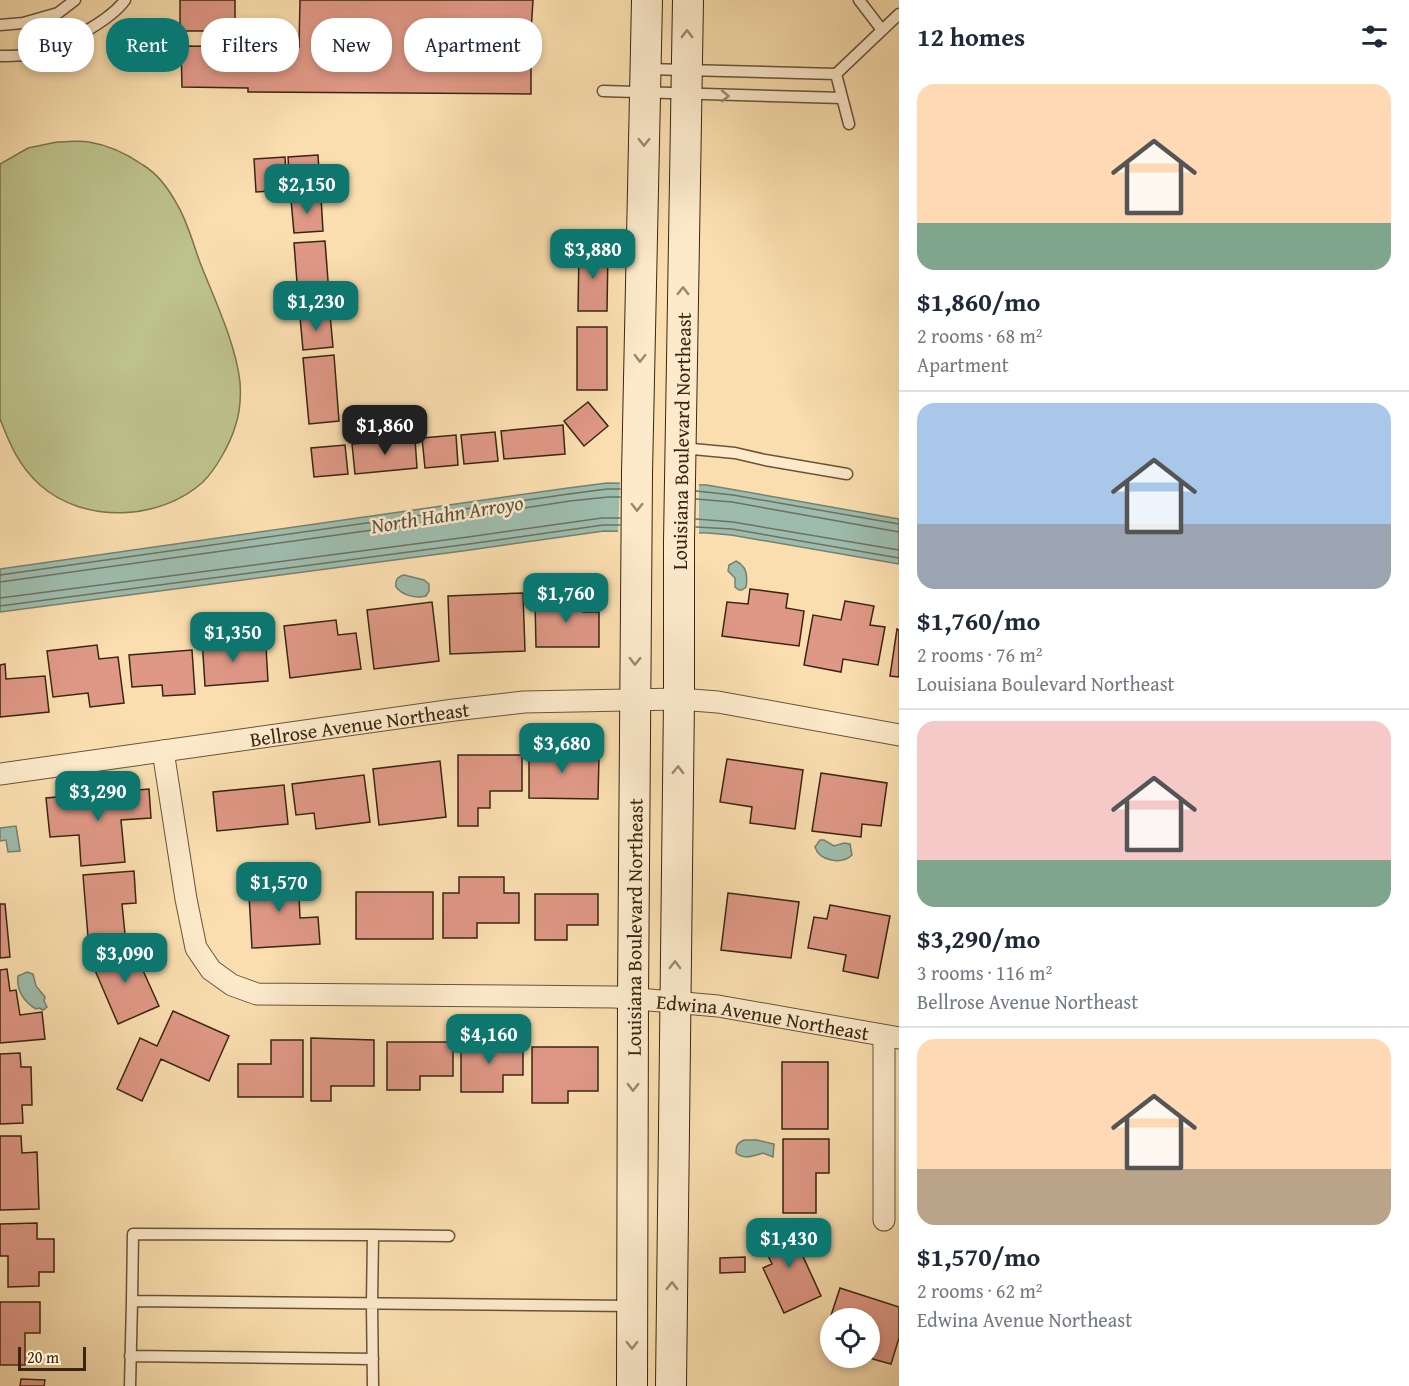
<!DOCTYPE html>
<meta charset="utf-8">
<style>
:root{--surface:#fff;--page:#f6f6f7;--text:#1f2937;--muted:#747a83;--line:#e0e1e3;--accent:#0f766e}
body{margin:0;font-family:"Gentium Book Plus",serif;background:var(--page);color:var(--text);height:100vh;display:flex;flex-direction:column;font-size:22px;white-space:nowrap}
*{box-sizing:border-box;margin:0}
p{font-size:20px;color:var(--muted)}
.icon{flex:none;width:33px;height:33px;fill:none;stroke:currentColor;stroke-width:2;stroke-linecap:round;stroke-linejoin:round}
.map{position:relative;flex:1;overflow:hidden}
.sheet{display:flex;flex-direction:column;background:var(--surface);width:510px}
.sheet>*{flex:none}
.guide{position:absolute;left:18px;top:18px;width:570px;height:54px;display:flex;gap:12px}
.tools{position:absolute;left:820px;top:1308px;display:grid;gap:12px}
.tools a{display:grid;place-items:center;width:60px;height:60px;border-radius:50%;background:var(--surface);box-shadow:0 3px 9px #0003;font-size:30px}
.scale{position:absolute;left:18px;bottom:15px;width:68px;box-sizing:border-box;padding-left:6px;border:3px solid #392612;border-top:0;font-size:16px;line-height:21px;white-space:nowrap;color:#392612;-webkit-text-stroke:4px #fceacb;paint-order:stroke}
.price{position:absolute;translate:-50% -51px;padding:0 14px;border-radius:12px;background:var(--accent);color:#fff;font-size:20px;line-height:39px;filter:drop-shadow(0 2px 3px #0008)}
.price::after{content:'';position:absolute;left:50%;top:36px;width:18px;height:14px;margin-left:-9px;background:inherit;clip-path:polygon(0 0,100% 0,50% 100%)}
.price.on{background:#222;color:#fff}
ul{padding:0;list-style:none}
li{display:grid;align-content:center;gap:12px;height:318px;padding:0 18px}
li+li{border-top:2px solid var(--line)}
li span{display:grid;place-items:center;height:186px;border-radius:18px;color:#555}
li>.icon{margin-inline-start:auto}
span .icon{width:108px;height:108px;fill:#fffc;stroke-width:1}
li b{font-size:26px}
h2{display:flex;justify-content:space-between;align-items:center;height:72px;padding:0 18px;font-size:26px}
.pill{padding:0 21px;border-radius:24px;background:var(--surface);box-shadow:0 3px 9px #0003;font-size:21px;line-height:54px}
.pill.on{background:var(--accent);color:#fff}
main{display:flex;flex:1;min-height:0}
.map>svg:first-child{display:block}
.green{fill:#bdc18b;stroke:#7b744e;stroke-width:1.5}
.water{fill:#9ebcad;stroke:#76806f;stroke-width:1.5}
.pier{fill:#fadeaf}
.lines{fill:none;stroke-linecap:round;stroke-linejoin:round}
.shore{stroke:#6c7160;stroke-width:1.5}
.building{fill:#df9886;stroke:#392612;stroke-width:1.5}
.lane-casing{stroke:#695439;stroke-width:13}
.street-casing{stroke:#695439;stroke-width:23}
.secondary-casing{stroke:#392612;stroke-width:32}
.lane{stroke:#fceacb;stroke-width:10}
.street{stroke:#fceacb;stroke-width:21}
.secondary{stroke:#fceacb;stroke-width:30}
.oneway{stroke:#9a886e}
.labels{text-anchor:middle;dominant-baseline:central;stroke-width:5;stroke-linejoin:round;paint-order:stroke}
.street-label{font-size:20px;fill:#392612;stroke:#fceacb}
.water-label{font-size:21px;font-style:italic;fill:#575340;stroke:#fceacb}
</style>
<main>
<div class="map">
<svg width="899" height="1386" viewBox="0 0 899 1386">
<rect width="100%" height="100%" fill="#fadeaf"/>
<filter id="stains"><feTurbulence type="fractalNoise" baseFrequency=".00333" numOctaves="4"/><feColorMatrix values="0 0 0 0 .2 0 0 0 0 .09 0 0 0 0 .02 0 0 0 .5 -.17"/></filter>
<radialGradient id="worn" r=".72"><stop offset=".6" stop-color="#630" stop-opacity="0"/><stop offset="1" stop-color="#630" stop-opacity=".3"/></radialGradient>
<path class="green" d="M57,142C68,142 79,140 89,142C108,145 127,154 143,165C158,174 170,191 178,206C188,223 194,247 201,265C215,300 236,345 240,382C241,396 240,413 235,427C230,444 216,469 203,482C160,521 84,524 40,485C19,466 10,445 0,419V164L28,148Z"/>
<path class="water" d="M607,483L707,485L899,519V564L731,535L708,533L604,531L470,550L0,612V569L568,488Z
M736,561C747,566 748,576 746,587L742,590H739L735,587V578L728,571L729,565Z
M404,575L424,580L429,584V591L426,596C416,599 402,595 396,587C395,580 397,577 404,575Z
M16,826L20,851L8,852L6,840L0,841V828Z
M820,840H824L834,846L844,843L850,844L852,855C842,865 819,861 815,847Z
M27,972L33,974L36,986L45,997L44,1001L47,1007L43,1010L39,1008L36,1009C24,1002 16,990 18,976Z
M744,1140H757L774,1144L773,1157L763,1153C753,1156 744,1160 736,1153C736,1146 737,1143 744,1140Z"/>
<path class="pier" d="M620,480L699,482V536L618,534Z"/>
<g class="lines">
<path class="shore" d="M696,491L733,495L899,524
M696,499L732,502L899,532
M696,519L733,522L899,550
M696,527L732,529L899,558
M0,575L451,511L569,494L607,489H620
M0,582L452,519L570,501L608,497H620
M0,598L468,537L602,518H620
M0,606L469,544L603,525H620"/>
</g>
<path class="building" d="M180,0H235V31H180Z
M300,0H533L531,32H534L533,60L531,61V94L248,92V88L182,87L181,46L299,47Z
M318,155L320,188L290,190L288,157Z
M285,157L287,190L256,192L254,159Z
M321,197L323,231L294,233L291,200Z
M325,241L330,307L299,309L294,243Z
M579,249H608L607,311H578Z
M330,314L333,347L303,350L300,317Z
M577,327H607V390H577Z
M334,355L339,421L309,424L303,358Z
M588,402L608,426L584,446L564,421Z
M563,425L565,454L504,459L501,431Z
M495,432L498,461L464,464L461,435Z
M456,435L458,465L425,468L422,438Z
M415,439L417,468L355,474L352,444Z
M345,445L348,474L314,477L311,448Z
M750,589L788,594L786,608L804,611L799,646L722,636L727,602L748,604Z
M523,593L525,651L450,654L448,596Z
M583,598V612H599V647H536L535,599Z
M845,601L874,606L870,625L885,627L878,665L843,659L841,672L804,665L813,615L841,620Z
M432,602L439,661L374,669L367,610Z
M336,620L338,635L356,633L361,669L290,678L284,626Z
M897,629L899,630V677L890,676Z
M233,635L234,649L266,647L268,681L205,686L202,638Z
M97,645L99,659L118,657L124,703L90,707L88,693L53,697L47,651Z
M192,650L195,694L163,696L162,685L132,687L129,655Z
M5,664L6,679L45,676L49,712L0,717V665Z
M529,740H550V755H599L598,799L529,798Z
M458,755H522V791H490V808H478V826H458Z
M727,759L803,770L795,829L750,823L752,807L720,802Z
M440,761L446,817L379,825L373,769Z
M821,773L887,783L881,826L862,824L861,837L812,831Z
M364,775L370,822L316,829L314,813L296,815L292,784Z
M284,785L288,824L217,831L213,792Z
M149,789L151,818L121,820L125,862L81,866L79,835L50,837L46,798Z
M134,871L136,903L122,904L125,934L88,937L83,875Z
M298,873L300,918L318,917L320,944L252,948L248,877Z
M459,877H504V893H519V923H477V938H443V893H459Z
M356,892H433V939H356Z
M728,893L799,902L791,958L721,950Z
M535,894H598V925H567V940H535Z
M0,904H5L10,957L0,958Z
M830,905L890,916L878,978L843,971L846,955L808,948L814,917L827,919Z
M131,944L159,1006L118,1024L91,961Z
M7,969L10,991L16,990L20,1015L42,1012L45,1039L0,1043V970Z
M173,1011L229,1036L209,1081L161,1059L142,1101L117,1089L140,1038L157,1046Z
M311,1038L374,1040V1086H331V1101H311Z
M271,1040H303V1097H238V1064H271Z
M387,1042H453V1076H420V1090H387Z
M461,1042H523V1075H503V1092H461Z
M532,1047H598V1091H568V1103H532Z
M20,1053L21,1067H31L32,1105H22L23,1123L0,1124V1054Z
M782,1062H828V1129H782Z
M0,1136H21L22,1153L37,1152L39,1209L0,1210Z
M783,1139H829V1173H816V1213H783Z
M37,1223V1239H54V1272H39V1286L8,1287V1256H0V1224Z
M795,1224L807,1249L801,1252L821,1296L784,1313L763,1268L772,1264L760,1239Z
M745,1257V1272L720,1273V1258Z
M840,1288L899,1307V1338L891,1364L869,1358L870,1318H831V1346L822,1343Z
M0,1302H40V1333H25V1365H0Z
M21,1379L45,1380L44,1386H20Z"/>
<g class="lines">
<defs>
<path id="lane" d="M859,0L882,30
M0,25L23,23L58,13L75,0
M0,56C12,56 26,56 37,53C62,46 110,21 125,0
M646,69L836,74L899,14
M836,74L849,124
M603,91L842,98
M682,448L735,453L765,460L847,474
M132,1301L133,1234L373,1235
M130,1356L373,1359
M130,1386L132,1301L632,1306
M373,1386L372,1304L373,1235L449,1236"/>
<g id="street">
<path id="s1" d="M163,751L186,899L196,948L211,970L232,985L257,994L615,997L718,1006L899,1038"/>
<path id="s2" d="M0,774L454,710L524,702L679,699L718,702L899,735"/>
<path d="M884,1220V1036"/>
</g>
<g id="secondary">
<path id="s3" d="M632,1386L633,998L637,474L647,0"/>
<path id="s4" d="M671,1386L679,699V541L688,0"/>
</g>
</defs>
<use href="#lane" class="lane-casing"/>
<use href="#street" class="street-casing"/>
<use href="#secondary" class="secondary-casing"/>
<use href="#lane" class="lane"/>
<use href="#street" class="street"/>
<use href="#secondary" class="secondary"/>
</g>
<defs><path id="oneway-chevron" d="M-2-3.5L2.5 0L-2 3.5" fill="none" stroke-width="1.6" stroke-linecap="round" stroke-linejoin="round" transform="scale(1.5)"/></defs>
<g class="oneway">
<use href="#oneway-chevron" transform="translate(687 34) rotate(-90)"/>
<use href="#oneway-chevron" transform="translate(725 96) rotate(1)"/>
<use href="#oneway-chevron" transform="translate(644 142) rotate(91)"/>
<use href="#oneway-chevron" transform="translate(683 291) rotate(-89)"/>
<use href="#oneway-chevron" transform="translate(640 358) rotate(91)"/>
<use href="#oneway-chevron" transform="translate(637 507) rotate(90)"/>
<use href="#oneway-chevron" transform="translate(635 661) rotate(91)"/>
<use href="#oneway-chevron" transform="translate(678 770) rotate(-89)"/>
<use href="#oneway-chevron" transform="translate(675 965) rotate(-89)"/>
<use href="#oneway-chevron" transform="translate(633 1087) rotate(90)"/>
<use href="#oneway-chevron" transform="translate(672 1286) rotate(-89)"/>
<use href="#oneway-chevron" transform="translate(632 1345) rotate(90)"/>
</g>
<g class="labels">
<g class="street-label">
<text stroke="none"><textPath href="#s4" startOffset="945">Louisiana Boulevard Northeast</textPath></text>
<text stroke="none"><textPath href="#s2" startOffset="363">Bellrose Avenue Northeast</textPath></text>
<text stroke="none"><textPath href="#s3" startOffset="459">Louisiana Boulevard Northeast</textPath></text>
<text stroke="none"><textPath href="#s1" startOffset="786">Edwina Avenue Northeast</textPath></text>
</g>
<g class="water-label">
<text transform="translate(447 514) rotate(-9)">North Hahn Arroyo</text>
</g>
</g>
<rect width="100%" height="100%" filter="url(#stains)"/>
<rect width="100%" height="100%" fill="url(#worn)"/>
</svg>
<div class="tools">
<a><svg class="icon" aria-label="locate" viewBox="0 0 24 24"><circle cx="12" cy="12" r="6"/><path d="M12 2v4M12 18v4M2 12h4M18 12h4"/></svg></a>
</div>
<div class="scale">20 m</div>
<b class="price" style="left:307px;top:215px">$2,150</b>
<b class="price" style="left:593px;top:280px">$3,880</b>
<b class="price" style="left:316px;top:332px">$1,230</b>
<b class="price on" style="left:385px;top:456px">$1,860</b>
<b class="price" style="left:566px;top:624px">$1,760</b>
<b class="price" style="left:233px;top:663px">$1,350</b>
<b class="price" style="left:562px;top:774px">$3,680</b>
<b class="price" style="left:98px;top:822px">$3,290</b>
<b class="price" style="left:279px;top:913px">$1,570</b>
<b class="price" style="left:125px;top:984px">$3,090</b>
<b class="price" style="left:489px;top:1065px">$4,160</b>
<b class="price" style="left:789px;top:1269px">$1,430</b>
<div class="guide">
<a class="pill">Buy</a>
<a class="pill on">Rent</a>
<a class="pill">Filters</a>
<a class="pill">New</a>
<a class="pill">Apartment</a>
</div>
</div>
<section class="sheet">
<h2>12 homes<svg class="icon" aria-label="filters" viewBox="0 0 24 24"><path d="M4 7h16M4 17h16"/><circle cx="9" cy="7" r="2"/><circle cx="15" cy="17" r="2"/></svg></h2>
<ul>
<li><span style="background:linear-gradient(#ffd9b3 75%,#7fa58c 0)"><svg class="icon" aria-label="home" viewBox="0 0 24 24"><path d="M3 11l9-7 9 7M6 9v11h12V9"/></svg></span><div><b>$1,860/mo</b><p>2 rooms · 68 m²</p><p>Apartment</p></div></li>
<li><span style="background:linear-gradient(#a9c7e8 65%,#9aa5b1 0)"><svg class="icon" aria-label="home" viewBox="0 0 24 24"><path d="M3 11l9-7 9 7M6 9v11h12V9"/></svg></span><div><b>$1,760/mo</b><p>2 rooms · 76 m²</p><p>Louisiana Boulevard Northeast</p></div></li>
<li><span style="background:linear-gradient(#f6c9c9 75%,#7fa58c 0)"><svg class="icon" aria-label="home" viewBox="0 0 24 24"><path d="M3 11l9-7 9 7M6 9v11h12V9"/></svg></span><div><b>$3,290/mo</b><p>3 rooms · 116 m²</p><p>Bellrose Avenue Northeast</p></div></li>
<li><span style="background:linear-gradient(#ffd9b3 70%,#b9a48a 0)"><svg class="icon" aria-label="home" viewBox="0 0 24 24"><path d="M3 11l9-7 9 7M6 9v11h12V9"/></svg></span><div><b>$1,570/mo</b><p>2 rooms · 62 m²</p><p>Edwina Avenue Northeast</p></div></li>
</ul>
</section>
</main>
